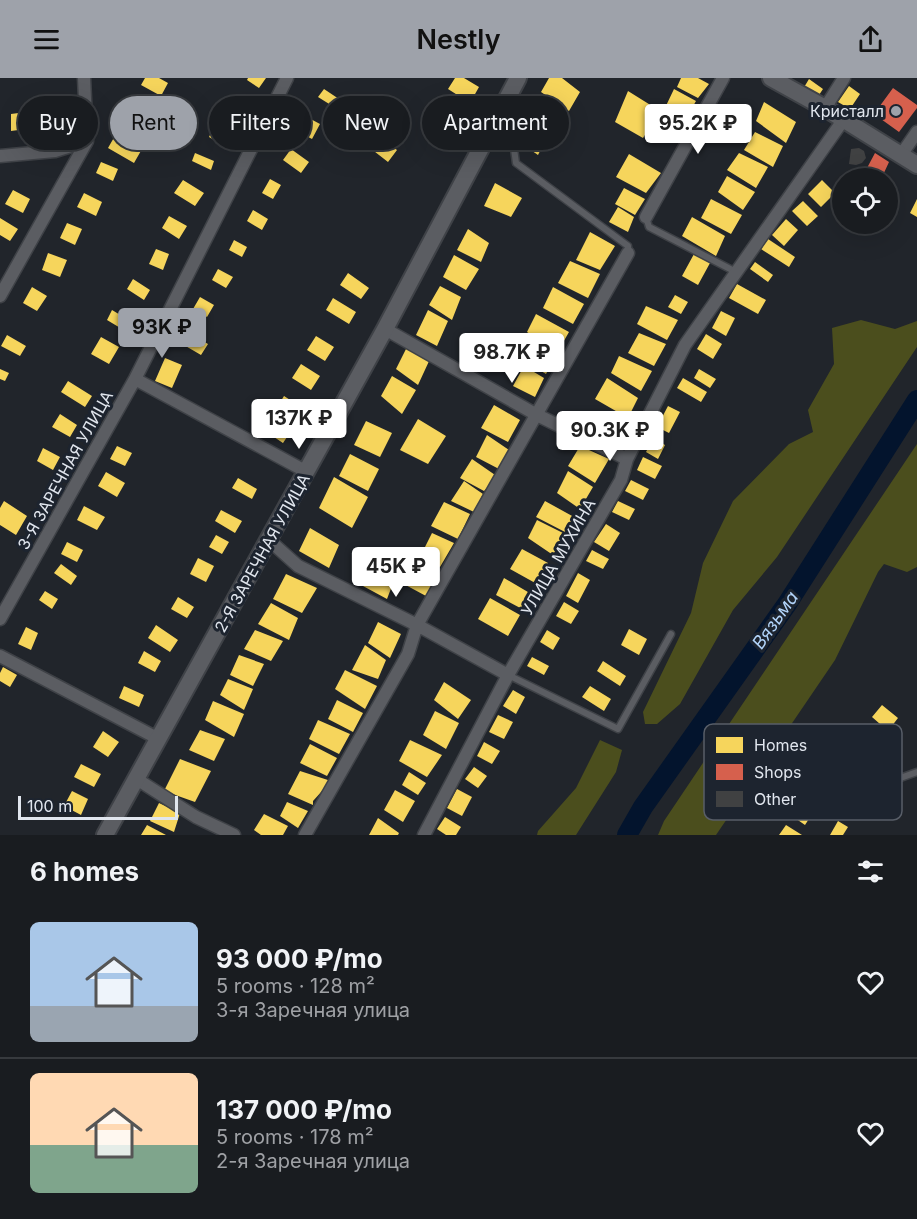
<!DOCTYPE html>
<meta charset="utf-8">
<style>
:root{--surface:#191c20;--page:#222529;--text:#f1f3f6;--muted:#9fa1a5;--line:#373a3e;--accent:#9ea2aa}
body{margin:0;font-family:Inter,sans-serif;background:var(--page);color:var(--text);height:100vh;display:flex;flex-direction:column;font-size:22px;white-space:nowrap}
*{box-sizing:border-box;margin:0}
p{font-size:20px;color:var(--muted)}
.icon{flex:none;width:33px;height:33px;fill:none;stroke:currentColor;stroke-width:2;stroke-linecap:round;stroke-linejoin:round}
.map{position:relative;height:757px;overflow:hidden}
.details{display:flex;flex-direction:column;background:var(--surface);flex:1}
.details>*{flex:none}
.hud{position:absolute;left:18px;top:18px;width:600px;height:54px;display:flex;gap:12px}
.fabs{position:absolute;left:832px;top:90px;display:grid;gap:12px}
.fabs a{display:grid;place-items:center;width:66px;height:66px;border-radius:50%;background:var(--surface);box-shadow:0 6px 24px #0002,0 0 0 2px var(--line);font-size:30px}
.scale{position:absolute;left:18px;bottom:15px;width:160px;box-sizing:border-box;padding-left:6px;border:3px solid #e1e6ee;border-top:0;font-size:16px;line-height:21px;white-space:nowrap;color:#e1e6ee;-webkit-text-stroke:4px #1d242f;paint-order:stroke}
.price{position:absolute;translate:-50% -51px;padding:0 14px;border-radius:6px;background:#fff;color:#222;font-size:20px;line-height:39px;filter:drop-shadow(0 2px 3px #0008)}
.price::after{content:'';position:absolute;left:50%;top:36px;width:18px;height:14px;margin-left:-9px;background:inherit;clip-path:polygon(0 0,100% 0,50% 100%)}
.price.on{background:var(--accent);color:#111}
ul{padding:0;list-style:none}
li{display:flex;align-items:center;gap:18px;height:150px;padding:0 30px}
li+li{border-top:2px solid var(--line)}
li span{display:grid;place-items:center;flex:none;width:168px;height:120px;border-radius:9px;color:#555}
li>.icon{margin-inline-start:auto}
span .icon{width:72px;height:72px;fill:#fffc;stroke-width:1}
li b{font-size:26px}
h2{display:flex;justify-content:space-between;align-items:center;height:72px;padding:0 30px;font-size:26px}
.pill{padding:0 21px;border-radius:27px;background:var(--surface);box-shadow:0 6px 24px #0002,0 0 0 2px var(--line);font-size:21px;line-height:54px}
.pill.on{background:var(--accent);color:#111}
header{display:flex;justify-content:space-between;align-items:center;height:78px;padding:0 30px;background:var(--accent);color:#111;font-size:27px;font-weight:600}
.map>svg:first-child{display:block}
.forest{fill:#4b4e1d}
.homes{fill:#f6d55c}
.shops{fill:#d6604d}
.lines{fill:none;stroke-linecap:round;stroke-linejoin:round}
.river{stroke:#03142d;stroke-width:20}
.building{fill:#404142}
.lane-casing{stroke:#3f4247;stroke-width:9}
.street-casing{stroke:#3f4247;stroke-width:15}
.secondary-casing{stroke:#3f4247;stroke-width:20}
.lane{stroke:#5b5d62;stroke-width:6}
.street{stroke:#5b5d62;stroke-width:12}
.secondary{stroke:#5b5d62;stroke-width:16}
.poi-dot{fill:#9ea2aa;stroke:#1d242f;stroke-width:2}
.labels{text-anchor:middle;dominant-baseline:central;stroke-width:6;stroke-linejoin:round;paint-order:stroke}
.poi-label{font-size:16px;fill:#e1e6ee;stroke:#1d242f;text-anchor:end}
.street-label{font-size:16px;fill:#e1e6ee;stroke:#1d242f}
.water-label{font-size:18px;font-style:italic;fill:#b2d4fa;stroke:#1d242f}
.key{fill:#1d242f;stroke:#585e68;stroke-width:1.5}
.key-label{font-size:16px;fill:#e1e6ee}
</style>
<header><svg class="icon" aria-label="menu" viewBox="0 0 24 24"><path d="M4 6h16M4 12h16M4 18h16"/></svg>Nestly<svg class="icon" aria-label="share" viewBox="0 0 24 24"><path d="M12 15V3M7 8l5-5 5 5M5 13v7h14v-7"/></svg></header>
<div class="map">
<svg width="917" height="757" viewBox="0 0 917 757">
<rect width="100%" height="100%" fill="#21252b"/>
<path class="forest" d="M861,242L895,251L917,243V269L777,479L733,532L680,626L657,646H645L643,634L691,535L703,485L733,423L789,366L813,354L808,332L834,286L832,250Z
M917,366V489L907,494L884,486L878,494L835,582L716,757H658L664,743Z
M600,662L622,672L616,694L576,757H537L538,753L576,710Z"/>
<path class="homes" d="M145,0H159L168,5L161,18L141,7Z
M248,0H266L259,10L247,2Z
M455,0H464L479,9L470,25L448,11Z
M549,0H562L580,14L569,33L541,14Z
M681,0H698L709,6L698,20L677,9Z
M809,1L823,11L817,20L803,11Z
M849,8L860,16L850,31L838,24Z
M324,11L339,21L334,29L318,19Z
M674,11L696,23L683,46L664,32Z
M628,13L660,33L643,60L615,44Z
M236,17L251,25L244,39L228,30Z
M540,17L565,34L554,51L529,35Z
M764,24L796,44L786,65L756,43Z
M132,25L154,38L146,53L124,40Z
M440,26L462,38L453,52L432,40Z
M57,31H73L74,48L56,49Z
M26,34V51L11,53V36Z
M305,38L320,46L312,61L297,53Z
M527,42L549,55L538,77L516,62Z
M213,51L233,62L228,70L209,59Z
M755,54L783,68L773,89L744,72Z
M116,56L142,71L134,85L108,70Z
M379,58L397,72L388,84L370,70Z
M291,71L309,84L301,95L283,82Z
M195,75L214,83L211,92L192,83Z
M739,75L768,89L756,110L727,92Z
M629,76L661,95L646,115L616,99Z
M101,84L118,91L113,103L96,95Z
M727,98L755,114L743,132L718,114Z
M270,101L281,107L273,121L262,115Z
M183,102L204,115L195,128L174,115Z
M822,102L835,115L821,129L808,116Z
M495,105L522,120L511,139L484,128Z
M624,110L645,121L635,137L615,126Z
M13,112L30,121L23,135L5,126Z
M84,115L102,124L96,138L77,129Z
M711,121L742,137L731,156L701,140Z
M917,121V139L910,135Z
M803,123L818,138L807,148L792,133Z
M618,129L634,139L628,154L609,144Z
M253,132L268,141L262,152L247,143Z
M169,138L187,148L179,161L162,150Z
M692,139L725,158L716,178L682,158Z
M0,140L18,151L10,163L0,157Z
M786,141L798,152L784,168L772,157Z
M67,145L82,151L75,167L60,160Z
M468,151L489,165L481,184L457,172Z
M590,154L615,168L600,192L576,182Z
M768,161L795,179L789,189L761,171Z
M234,162L247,169L242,179L229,172Z
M156,171L169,176L163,192L149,186Z
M48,175L67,182L60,199L42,192Z
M694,176L710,185L698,207L682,198Z
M454,177L479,191L466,212L443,199Z
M570,183L600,196L588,220L558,205Z
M755,184L773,197L768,204L750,191Z
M218,191L233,199L226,210L212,202Z
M348,195L369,210L361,221L340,207Z
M133,201L150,212L144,222L127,211Z
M737,206L766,222L758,236L729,220Z
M440,208L461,219L452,242L429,227Z
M32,209L47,218L37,233L23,225Z
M553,209L584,226L573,246L543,230Z
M675,217L688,224L681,236L668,229Z
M200,219L214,227L207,239L193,231Z
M333,220L356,234L349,246L326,232Z
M646,228L678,242L667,262L637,246Z
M126,230L137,236L127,254L107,242L112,232L122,238Z
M428,232L448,243L437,268L416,257Z
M721,233L735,240L726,258L712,250Z
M536,236L569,254L557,275L527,254Z
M184,252L208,266L201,277L177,263Z
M639,255L666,266L654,288L628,275Z
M706,256L722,266L713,281L697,271Z
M7,257L26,268L20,278L1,268Z
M316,258L334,269L325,283L307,272Z
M101,259L119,269L109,286L91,276Z
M527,262L556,277L546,296L518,279Z
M407,269L430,281L418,307L396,291Z
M619,278L652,293L641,313L611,295Z
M165,280L182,287L172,310L155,303Z
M301,286L320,298L311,312L292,300Z
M524,288L544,300L535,319L513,308Z
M0,291L9,295L5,303L0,301Z
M699,291L716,301L710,310L694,300Z
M392,298L416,312L402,336L381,318Z
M607,300L638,320L628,340L595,321Z
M683,300L707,314L701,324L677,310Z
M68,303L92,318L85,329L61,314Z
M284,318L301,329L293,342L276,331Z
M494,327L520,342L508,364L481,350Z
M668,328L680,334L669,355L657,349Z
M606,335L624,344L615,365L598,352Z
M60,336L77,347L70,359L52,349Z
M418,341L446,358L428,386L400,372Z
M268,343L289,356L283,365L262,351Z
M366,343L392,355L380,379L354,367Z
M487,357L509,372L499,391L476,379Z
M653,360L665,367L658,381L646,374Z
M117,368L132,375L125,388L110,381Z
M580,368L609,381L595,405L568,388Z
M43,370L60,379L53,392L37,383Z
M350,376L379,391L368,413L339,398Z
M643,379L662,388L655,401L637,392Z
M472,381L498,399L484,413L460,400Z
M568,393L593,409L580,431L557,415Z
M106,394L125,405L117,419L98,408Z
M334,399L368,419L352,450L319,430Z
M238,400L257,411L252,421L232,410Z
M631,402L649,411L643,422L625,413Z
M464,403L483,416L474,434L451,423Z
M4,423L27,438L16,457L0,447V430Z
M545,423L574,439L565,454L536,439Z
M618,423L635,431L629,442L612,434Z
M444,424L470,436L458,461L431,448Z
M84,428L105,439L97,452L77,442Z
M221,432L242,443L235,455L215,443Z
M537,442L565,456L553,477L528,460Z
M606,446L620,455L609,473L594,464Z
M310,450L339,467L329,490L299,473Z
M432,455L454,465L440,489L421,477Z
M216,457L229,464L222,476L209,469Z
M67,464L83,472L77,484L61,476Z
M522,471L548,485L537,506L510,491Z
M592,472L609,481L603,491L586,483Z
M198,480L214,488L206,504L190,496Z
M414,480L440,493L426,518L400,504Z
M61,486L77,498L71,507L54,495Z
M372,486L395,500L387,521L363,508Z
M578,495L590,502L578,525L566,518Z
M286,496L317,510L302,535L273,521Z
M504,500L533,517L524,532L496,517Z
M45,513L58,521L52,531L39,522Z
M178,519L194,529L187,540L171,531Z
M490,520L520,537L508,558L478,541Z
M564,524L579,533L571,546L556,538Z
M271,525L298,540L289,562L258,546Z
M378,544L401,556L390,580L368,565Z
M156,547L178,562L170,574L148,560Z
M26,549L38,555L31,572L18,566Z
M629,551L647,561L639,577L621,567Z
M255,552L283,563L271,583L244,571Z
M547,552L560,560L553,572L540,564Z
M365,567L386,582L378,601L352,592Z
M144,573L161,583L155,594L138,585Z
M239,577L264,586L253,608L230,597Z
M532,579L549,588L544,597L527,588Z
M603,583L626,598L620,608L597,593Z
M3,589L17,597L10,609L0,603V595Z
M345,592L377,608L365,631L335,611Z
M228,601L253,611L244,632L220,617Z
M444,604L471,622L458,641L434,622Z
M124,608L144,617L139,629L119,620Z
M590,608L611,621L604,633L582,619Z
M513,612L525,619L516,636L503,628Z
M337,622L363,635L353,654L328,641Z
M213,623L244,636L234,659L205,642Z
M882,627L898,640L888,653L872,639Z
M435,633L459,645L446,671L423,657Z
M498,637L513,644L504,661L489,654Z
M318,642L350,656L339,676L309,661Z
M200,652L225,661L214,683L189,672Z
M103,653L119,664L108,679L93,669Z
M410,662L442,677L427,699L399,683Z
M484,664L500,673L492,686L477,678Z
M310,666L337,680L327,698L300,685Z
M180,681L211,693L195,724L164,713Z
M81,686L101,696L94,709L74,699Z
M474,689L487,698L478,710L465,701Z
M300,693L331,703L313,723V727L288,716Z
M409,694L426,705L418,717L402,707Z
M457,711L472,719L462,738L447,730Z
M395,712L415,723L403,744L384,732Z
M72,713L88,721L81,737L64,728Z
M803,721L816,730L805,747L792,738Z
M287,724L308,733L298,750L280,738Z
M159,725L180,735L174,754L150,743Z
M264,736L288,748L283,757H261L254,752Z
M445,739L461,749L456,757H446L437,751Z
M378,740L399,755L398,757H369Z
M838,743L848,749L843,757H830Z
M147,747L166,757H141Z
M786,747L802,757H779Z"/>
<path class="shops" d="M893,10L917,27V30L899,54L874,36Z
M875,75L889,84L883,97L867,90Z"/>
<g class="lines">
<path class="river" d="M627,757L643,729L787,526L917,322"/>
</g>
<path class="building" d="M859,70L864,73L866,80L862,85L856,87L849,86L851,71Z"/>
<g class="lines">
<defs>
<path id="lane" d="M508,28L516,85L628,168V175
M646,139L649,149L736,194
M508,597L618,651L671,556
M844,720L917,694"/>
<path id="street" d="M825,30L844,0
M901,77L917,54
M0,78L55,73L87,63
M646,139L723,0
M0,218L87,63L84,0
M385,251L537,337L627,381
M135,301L307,394
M269,462L298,488L417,547L508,597
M0,541L135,301L287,0
M0,578L157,660
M135,700L196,739L234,757
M305,757L408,576L417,547L628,175
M424,757L508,597L621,402L627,381L685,267L844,41"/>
<path id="secondary" d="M771,0L825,30L917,87
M105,757L385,251L518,0"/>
</defs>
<use href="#lane" class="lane-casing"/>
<use href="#street" class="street-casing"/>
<use href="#secondary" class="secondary-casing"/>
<use href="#lane" class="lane"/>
<use href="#street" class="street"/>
<use href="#secondary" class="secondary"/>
</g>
<circle class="poi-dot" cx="896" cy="33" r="6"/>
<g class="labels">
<g class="poi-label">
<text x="884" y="33">Кристалл</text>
</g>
<g class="street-label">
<text transform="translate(65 392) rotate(-61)">3-Я ЗАРЕЧНАЯ УЛИЦА</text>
<text transform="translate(262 475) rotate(-61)">2-Я ЗАРЕЧНАЯ УЛИЦА</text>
<text transform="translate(558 479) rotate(-60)">УЛИЦА МУХИНА</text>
</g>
<g class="water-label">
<text transform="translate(775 542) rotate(-55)">Вязьма</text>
</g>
</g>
<rect x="704" y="646" width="198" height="96" rx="9" class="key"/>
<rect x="716" y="659" width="27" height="16" fill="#f6d55c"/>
<rect x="716" y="686" width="27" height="16" fill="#d6604d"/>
<rect x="716" y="713" width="27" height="16" fill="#404142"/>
<g class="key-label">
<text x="754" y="673">Homes</text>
<text x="754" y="700">Shops</text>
<text x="754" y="727">Other</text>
</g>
</svg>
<div class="fabs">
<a><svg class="icon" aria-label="locate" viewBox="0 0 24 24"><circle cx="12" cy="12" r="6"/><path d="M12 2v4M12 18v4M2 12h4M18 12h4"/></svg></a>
</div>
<div class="scale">100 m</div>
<b class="price" style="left:698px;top:77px">95.2K ₽</b>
<b class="price on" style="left:162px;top:281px">93K ₽</b>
<b class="price" style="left:512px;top:306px">98.7K ₽</b>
<b class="price" style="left:299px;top:372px">137K ₽</b>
<b class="price" style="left:610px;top:384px">90.3K ₽</b>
<b class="price" style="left:396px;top:520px">45K ₽</b>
<div class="hud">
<a class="pill">Buy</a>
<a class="pill on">Rent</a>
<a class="pill">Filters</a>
<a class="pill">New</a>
<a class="pill">Apartment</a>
</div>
</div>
<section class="details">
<h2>6 homes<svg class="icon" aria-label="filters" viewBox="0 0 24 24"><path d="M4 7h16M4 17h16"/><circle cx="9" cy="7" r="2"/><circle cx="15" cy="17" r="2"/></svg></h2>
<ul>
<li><span style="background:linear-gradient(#a9c7e8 70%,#9aa5b1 0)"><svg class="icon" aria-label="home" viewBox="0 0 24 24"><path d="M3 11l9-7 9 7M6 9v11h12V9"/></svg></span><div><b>93 000 ₽/mo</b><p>5 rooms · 128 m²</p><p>3-я Заречная улица</p></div><svg class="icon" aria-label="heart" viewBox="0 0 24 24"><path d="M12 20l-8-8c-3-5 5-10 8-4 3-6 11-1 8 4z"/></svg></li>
<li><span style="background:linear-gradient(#ffd9b3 60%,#7fa58c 0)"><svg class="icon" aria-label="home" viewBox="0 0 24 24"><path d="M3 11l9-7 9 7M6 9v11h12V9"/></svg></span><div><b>137 000 ₽/mo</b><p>5 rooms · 178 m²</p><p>2-я Заречная улица</p></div><svg class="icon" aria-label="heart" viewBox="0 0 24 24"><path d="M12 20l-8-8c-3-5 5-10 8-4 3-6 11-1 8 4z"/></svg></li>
</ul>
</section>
